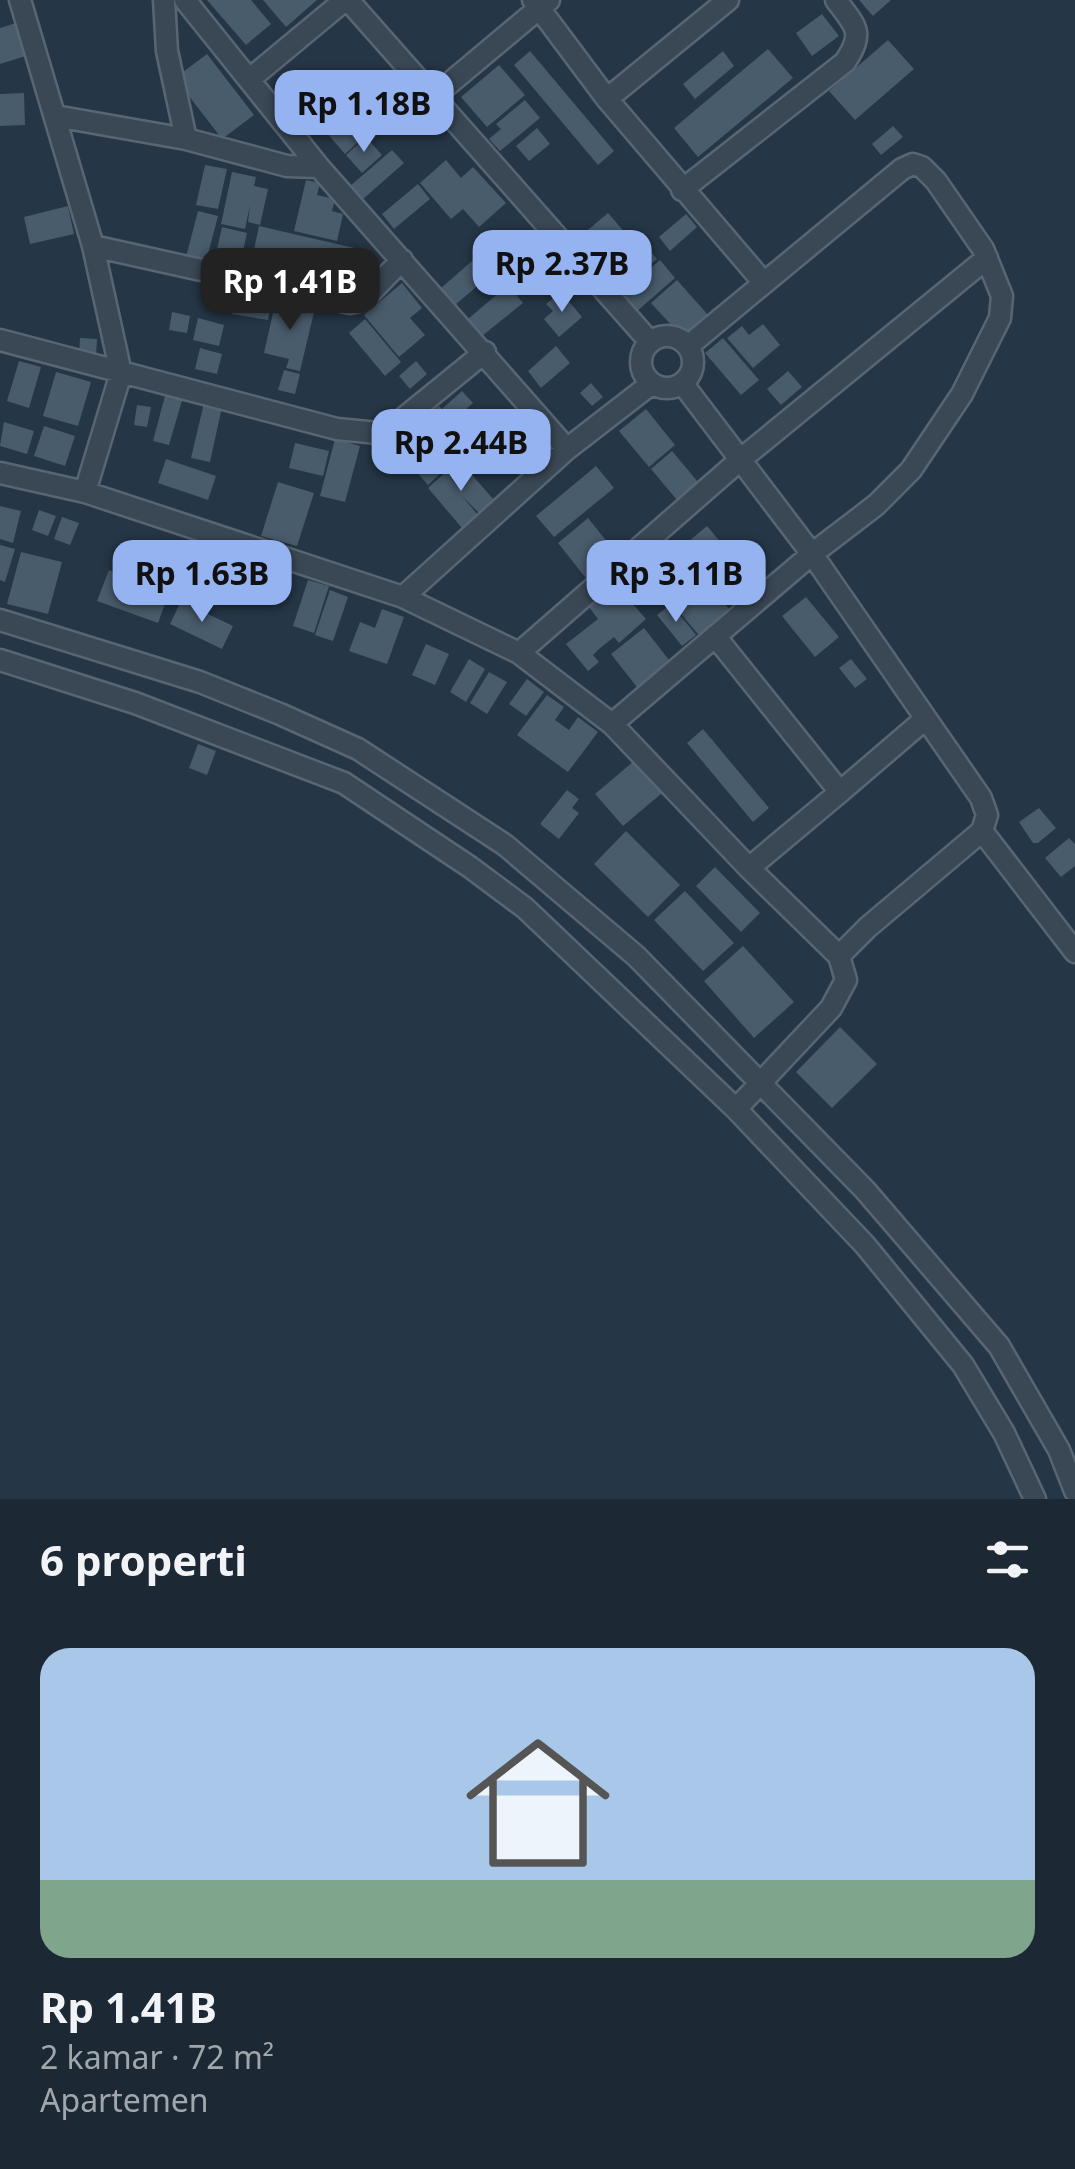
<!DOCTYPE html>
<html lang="id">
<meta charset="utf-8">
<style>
:root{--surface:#1c2834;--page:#25303c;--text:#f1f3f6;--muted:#a0a6ac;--line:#3a444f;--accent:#95b2f1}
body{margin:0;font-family:"Noto Sans",sans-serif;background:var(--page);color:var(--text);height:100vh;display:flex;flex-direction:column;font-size:38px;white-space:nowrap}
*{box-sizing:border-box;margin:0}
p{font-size:32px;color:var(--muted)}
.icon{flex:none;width:55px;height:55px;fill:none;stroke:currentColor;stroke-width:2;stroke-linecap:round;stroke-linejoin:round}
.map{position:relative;height:1499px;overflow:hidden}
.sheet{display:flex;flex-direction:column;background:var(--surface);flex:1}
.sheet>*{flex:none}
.price{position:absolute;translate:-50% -85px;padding:0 22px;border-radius:20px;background:var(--accent);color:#111;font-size:32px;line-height:65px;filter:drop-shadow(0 2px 5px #0008)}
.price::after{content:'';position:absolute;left:50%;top:60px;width:30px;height:22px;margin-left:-15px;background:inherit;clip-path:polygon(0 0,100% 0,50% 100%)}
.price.current{background:#222;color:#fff}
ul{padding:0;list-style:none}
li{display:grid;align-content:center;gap:20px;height:530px;padding:0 40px}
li+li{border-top:2px solid var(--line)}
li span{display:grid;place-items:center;height:310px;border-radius:30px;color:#555}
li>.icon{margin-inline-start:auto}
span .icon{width:180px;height:180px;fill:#fffc;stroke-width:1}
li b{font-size:42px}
h2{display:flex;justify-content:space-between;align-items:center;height:120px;padding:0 40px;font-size:42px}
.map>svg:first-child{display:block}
.building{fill:#495c6c}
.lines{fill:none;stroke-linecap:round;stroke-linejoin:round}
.minor-casing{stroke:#596672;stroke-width:25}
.minor{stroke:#3a4855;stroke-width:20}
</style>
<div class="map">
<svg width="1075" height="1499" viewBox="0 0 1075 1499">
<rect width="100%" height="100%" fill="#253646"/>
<path class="building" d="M207,0H251L271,24L246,45Z
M263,0H317L286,27Z
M859,0H891L873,16Z
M822,14L839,36L812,56L796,33Z
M16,23L26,56L0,64V28Z
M888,40L914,69L855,120L829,91Z
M768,49L793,78L698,157L674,128Z
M530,51L614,151L598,165L514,65Z
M723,51L734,66L695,99L683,84Z
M207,54L254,115L222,139L175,78Z
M499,65L525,95L487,127L461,97Z
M24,93L25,125L0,126V94Z
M525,100L540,118L500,151L489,139L501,129L496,124Z
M346,115L364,137L345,154L326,132Z
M893,126L903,137L881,155L872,144Z
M537,128L550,144L529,161L516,146Z
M366,137L382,155L362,173L346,155Z
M392,150L404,163L362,200L350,186Z
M446,160L461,178L473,167L506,203L479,227L463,209L451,219L420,183Z
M205,165L227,169L218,209L196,205Z
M232,172L256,177L254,186L268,189L260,225L248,222L250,205L245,229L221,224Z
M306,180L320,183L317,195L335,199L332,211L343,214L337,241L294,231Z
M418,184L430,199L394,229L382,214Z
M68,206L74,234L30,244L24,217Z
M198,211L218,216L206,262L186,257Z
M608,213L628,236L595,263L576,240Z
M686,214L697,227L670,251L659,237Z
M259,226L363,250L352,296L249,273Z
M222,227L247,233L241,260L216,254Z
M643,243L657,259L631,282L617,266Z
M480,254L495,271L455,305L441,288Z
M660,260L675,278L636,312L620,294Z
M677,280L708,315L683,338L651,303Z
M402,283L422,308L410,318L425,335L399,357L364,315Z
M508,285L523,303L482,336L468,319Z
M237,292L273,298L268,320L232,314Z
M561,292L582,317L559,337L544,319L553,311L546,304Z
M276,300L315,308L300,371L286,368L289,359L264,353Z
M172,312L190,316L187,333L169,330Z
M198,318L224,325L219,346L193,340Z
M365,319L401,362L385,376L349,333Z
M763,324L780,345L753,368L727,338L742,326L749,335Z
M80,338L97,339L96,356L79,355Z
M723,338L759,380L741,395L705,353Z
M556,346L570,363L541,388L528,371Z
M200,348L222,354L217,374L195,369Z
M19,361L41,367L29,408L7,401Z
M416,361L427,374L410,389L399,376Z
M284,370L300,374L295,394L278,390Z
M788,371L802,387L781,405L767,389Z
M56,372L91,382L78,426L43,416Z
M591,383L603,397L592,406L580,393Z
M462,391L473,403L467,408L489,435L461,461L425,418L439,406L442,409Z
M166,392L183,397L169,445L153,441Z
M204,403L222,407L210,462L191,458Z
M137,405L151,407L147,427L134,425Z
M646,409L675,445L649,467L619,431Z
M4,422L34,431L27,454L0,446Z
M44,426L75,436L65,466L34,456Z
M495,435L514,458L498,472L478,450Z
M335,439L360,446L345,502L320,496Z
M428,439L442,455L434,462L442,472L428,485L405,459Z
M295,443L329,451L323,476L289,468Z
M672,451L698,482L677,500L651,469Z
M166,459L216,476L208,500L158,483Z
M459,460L494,500L479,513L461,495L478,515L462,528L428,488Z
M596,466L614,488L554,537L536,516Z
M278,482L314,493L297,546L261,536Z
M0,506L21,511L13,543L0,539Z
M39,510L56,516L48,536L32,530Z
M62,517L79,523L70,545L54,539Z
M588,518L620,558L589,582L558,543Z
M707,526L723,545L675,585L659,566Z
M127,541L155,550L149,569L121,560Z
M0,545L15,549L5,582L0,580Z
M162,550L182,555L176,578L156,573Z
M21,552L62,562L48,614L7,604Z
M189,555L210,563L202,584L181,576Z
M742,555L758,576L724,603L733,614L702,639L671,602L703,577L708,583Z
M650,558L680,592L666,604L636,569Z
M109,570L169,593L158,623L97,601Z
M308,580L329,586L314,633L293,626Z
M616,585L646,619L619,643L614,637L599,649L593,655L599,662L588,671L566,644L598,619L589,607Z
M330,590L348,597L333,641L315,635Z
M806,597L839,637L815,657L782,616Z
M181,601L233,626L222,649L170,624Z
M671,604L696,635L682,646L657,615Z
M382,609L404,617L387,664L349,651L360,622L375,628Z
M644,628L673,665L640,691L611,654Z
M426,644L449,654L435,685L412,675Z
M469,659L485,669L466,702L450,692Z
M851,659L867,679L855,688L839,668Z
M489,672L507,682L487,714L470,703Z
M527,679L544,692L526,716L509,704Z
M547,695L564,707L555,720L569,730L578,717L598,732L568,772L517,735Z
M703,729L769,808L753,822L687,743Z
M198,744L216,751L207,775L189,768Z
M634,761L662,793L623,826L595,794Z
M567,790L579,799L572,808L579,813L559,839L540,824Z
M1039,808L1056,828L1038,843H1033L1019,822Z
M626,831L680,885L648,917L594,864Z
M1069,838L1075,844V866L1061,877L1045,858Z
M715,867L760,913L741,932L696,886Z
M685,891L734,943L703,971L654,920Z
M743,946L794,1002L754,1038L704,981Z
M840,1027L877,1064L832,1108L796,1072Z"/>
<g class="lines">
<defs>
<path id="minor" d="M20,0L93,246L121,373L85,492
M164,0L167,51L186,139
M185,0L319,167L567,449
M348,0L650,342
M533,0L607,99L764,283
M251,78L345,0
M432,98L549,0
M607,99L728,0
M55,116L186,139L287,166L319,167
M682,190L845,62C865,32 856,27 836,0
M93,246L350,303L363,300L402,260
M641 362a26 26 0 1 1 52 0a26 26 0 1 1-52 0Z
M0,340L337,429L378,433L389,430L485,352
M682,383L812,554L981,798L987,815L982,831L1075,952
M0,473L85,492L403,597L519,653L612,724L749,868L839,956
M403,597L567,449L651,384
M0,620L200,682L280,714L358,749L505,845L636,956L865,1190L999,1346L1059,1450L1075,1491
M715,636L840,792L924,720
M519,653L740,460L987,258
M0,660L135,703L344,783L470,867L525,908L736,1109L865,1245L963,1365L1004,1433L1035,1499
M612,724L812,554L876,505L911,470L962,394L1000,318L1002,296L983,249L936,181L922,167L913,164L902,169L688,346
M749,868L840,792
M736,1109L831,1008L846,980L839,956L868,927L982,831"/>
</defs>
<use href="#minor" class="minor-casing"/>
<use href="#minor" class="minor"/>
</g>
</svg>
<b class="price" style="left:364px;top:155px">Rp 1.18B</b>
<b class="price" style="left:562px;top:315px">Rp 2.37B</b>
<b class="price current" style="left:290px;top:333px">Rp 1.41B</b>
<b class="price" style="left:461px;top:494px">Rp 2.44B</b>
<b class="price" style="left:202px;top:625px">Rp 1.63B</b>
<b class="price" style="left:676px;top:625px">Rp 3.11B</b>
</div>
<section class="sheet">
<h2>6 properti<svg class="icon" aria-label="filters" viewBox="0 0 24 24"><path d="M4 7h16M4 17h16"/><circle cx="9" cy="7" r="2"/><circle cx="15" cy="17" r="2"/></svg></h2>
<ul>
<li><span style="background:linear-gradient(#a9c7e8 75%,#7fa58c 0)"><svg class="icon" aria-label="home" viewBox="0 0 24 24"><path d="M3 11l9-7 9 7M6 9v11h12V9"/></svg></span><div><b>Rp 1.41B</b><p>2 kamar · 72 m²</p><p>Apartemen</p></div></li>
</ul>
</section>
